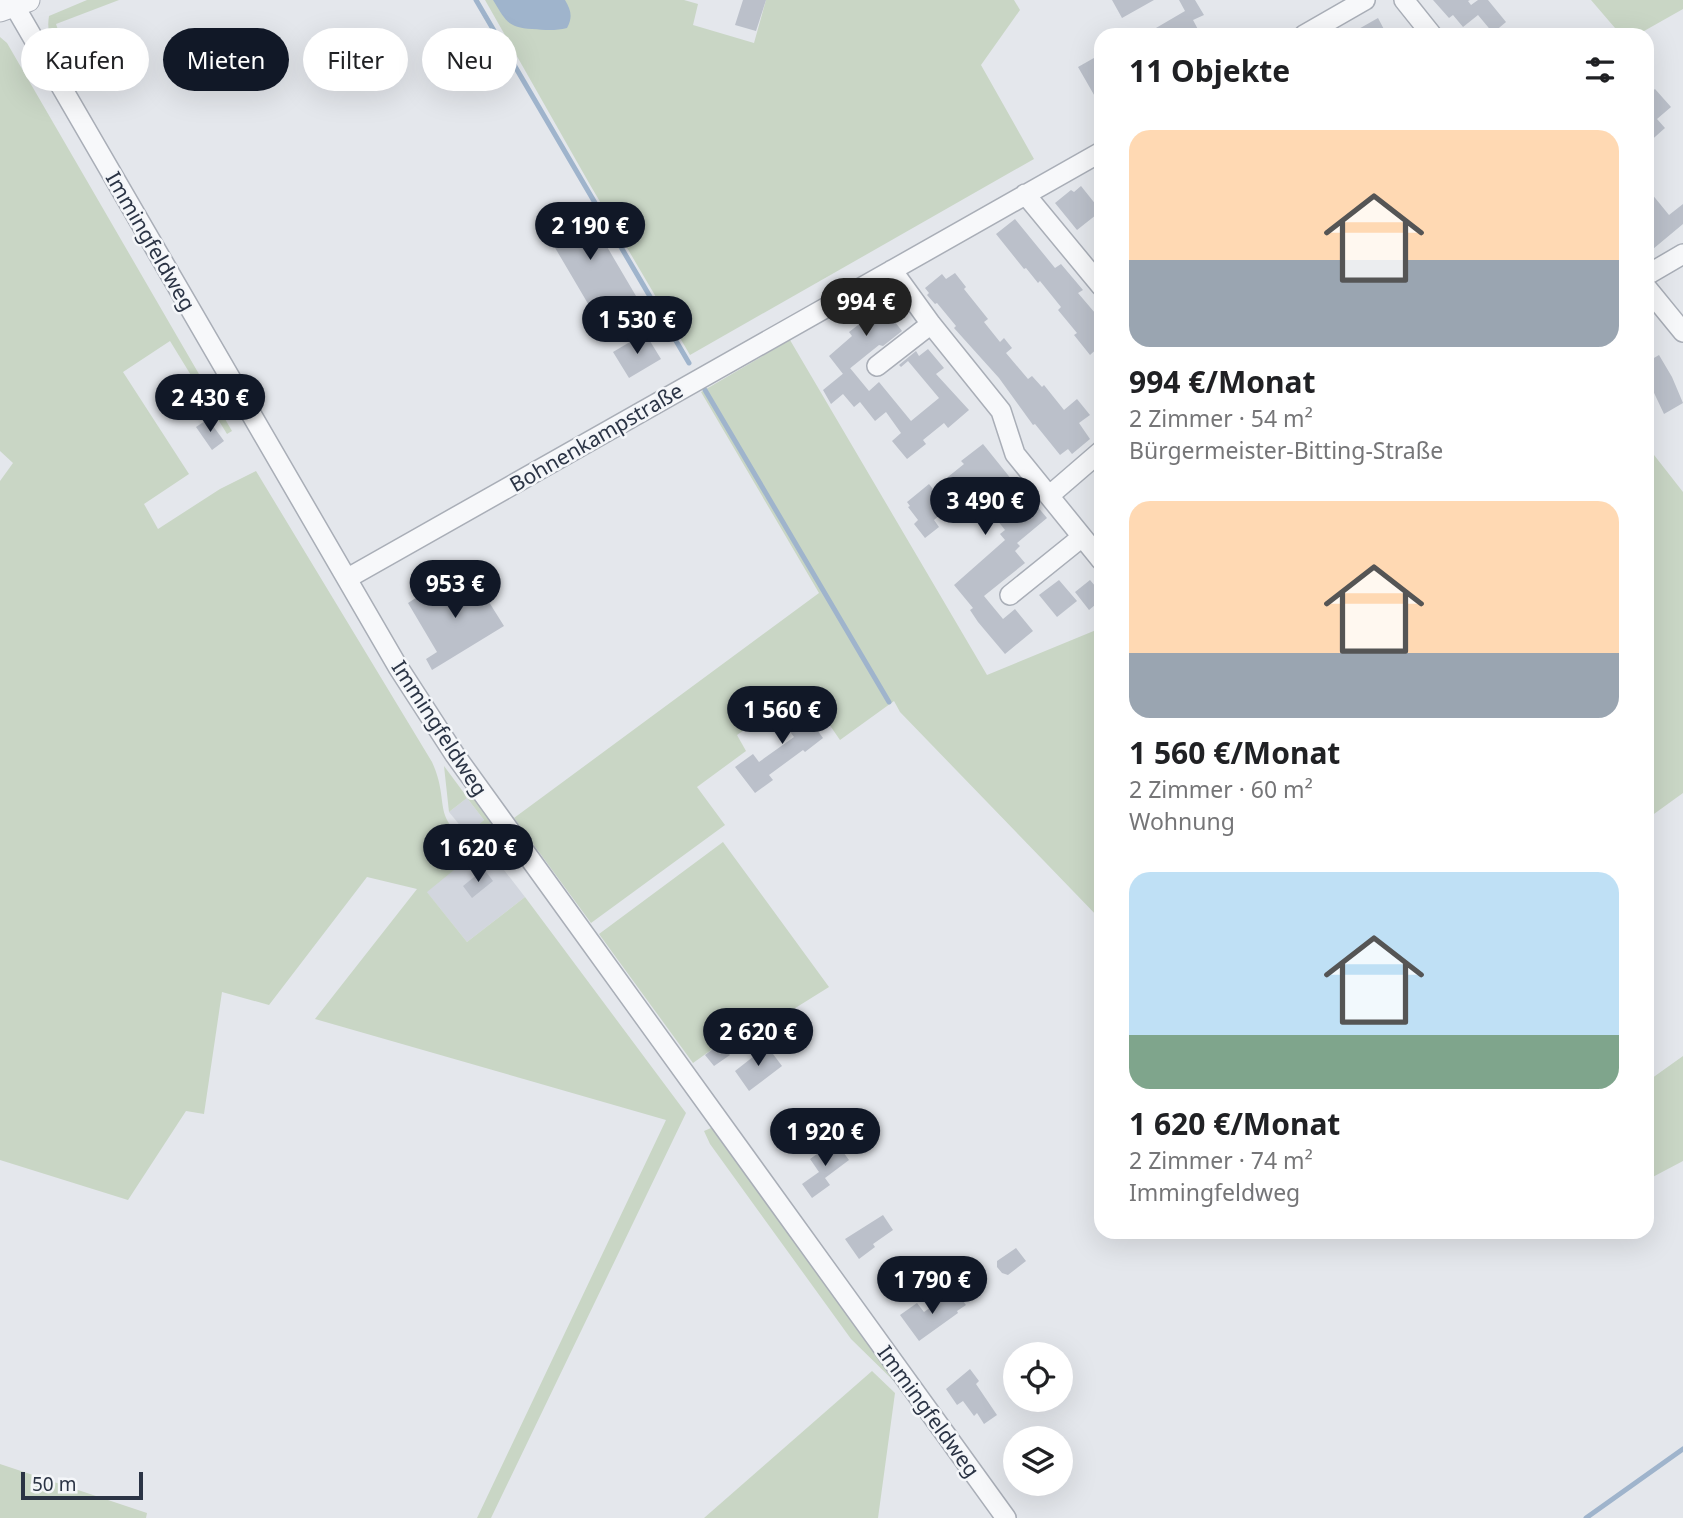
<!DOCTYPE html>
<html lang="de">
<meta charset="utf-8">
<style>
:root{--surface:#fff;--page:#f6f6f6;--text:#202124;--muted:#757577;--accent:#111827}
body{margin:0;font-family:"Noto Sans",sans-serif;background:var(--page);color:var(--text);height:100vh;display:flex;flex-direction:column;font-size:26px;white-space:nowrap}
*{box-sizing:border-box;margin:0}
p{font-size:23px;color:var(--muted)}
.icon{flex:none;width:38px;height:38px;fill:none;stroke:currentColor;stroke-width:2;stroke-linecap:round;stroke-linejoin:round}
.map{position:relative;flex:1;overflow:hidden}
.panel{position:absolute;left:1094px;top:28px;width:560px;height:1211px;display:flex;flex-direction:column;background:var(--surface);border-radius:21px;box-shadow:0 7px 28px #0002}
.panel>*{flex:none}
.banner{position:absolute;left:21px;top:28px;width:665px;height:63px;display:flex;gap:14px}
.fabs{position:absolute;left:1003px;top:1342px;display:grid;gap:14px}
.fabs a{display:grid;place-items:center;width:70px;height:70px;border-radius:50%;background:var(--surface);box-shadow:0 7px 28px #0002;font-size:35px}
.scale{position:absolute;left:21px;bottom:18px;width:122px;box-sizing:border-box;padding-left:7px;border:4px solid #2b3445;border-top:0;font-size:19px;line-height:24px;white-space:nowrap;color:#2b3445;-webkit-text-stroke:5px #f4f6f9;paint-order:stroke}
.price{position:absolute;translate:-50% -60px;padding:0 16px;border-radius:24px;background:var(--accent);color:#fff;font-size:23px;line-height:46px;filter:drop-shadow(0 2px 4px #0008)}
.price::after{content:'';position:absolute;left:50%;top:42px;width:21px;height:16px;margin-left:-10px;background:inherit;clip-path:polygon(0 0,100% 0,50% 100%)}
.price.selected{background:#222;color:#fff}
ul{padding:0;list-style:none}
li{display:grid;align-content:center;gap:14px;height:371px;padding:0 35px}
li span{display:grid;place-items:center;height:217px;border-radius:21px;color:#555}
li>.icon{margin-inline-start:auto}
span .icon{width:126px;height:126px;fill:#fffc;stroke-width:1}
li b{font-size:30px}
h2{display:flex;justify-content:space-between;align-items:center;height:84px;padding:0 35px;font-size:30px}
.pill{padding:0 24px;border-radius:32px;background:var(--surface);box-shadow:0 7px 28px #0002;font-size:24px;line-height:63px}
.pill.selected{background:var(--accent);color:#fff}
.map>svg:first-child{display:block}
.built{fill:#d2d6de}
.green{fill:#c9d6c5}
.water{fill:#9fb4cc}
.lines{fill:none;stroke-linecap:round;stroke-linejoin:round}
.stream{stroke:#9fb4cc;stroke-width:5}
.building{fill:#bbc0ca}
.minor-casing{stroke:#a9aeb7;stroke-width:22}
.tertiary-casing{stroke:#a9aeb7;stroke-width:25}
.minor{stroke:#f7f8fa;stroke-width:19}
.tertiary{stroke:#f7f8fa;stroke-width:23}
.labels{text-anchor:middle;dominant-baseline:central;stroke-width:5;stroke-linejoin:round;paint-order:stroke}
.street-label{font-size:21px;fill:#2b3445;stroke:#f4f6f9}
</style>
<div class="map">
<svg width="1683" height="1518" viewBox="0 0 1683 1518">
<rect width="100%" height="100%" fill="#e4e7ec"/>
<path class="built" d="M467,798L484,820L467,834L449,812Z
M481,848L494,857L525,897L467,942L426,891Z"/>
<path class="green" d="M87,0H119L56,24L79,91C66,69 44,44 49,16Z
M485,0H684L698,4L693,25L754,43L766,0H1014L1020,10L981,65L1034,159L690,355L589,183Z
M1591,0H1683V9L1637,35H1621Z
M0,37L7,43L232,431L227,434L170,341L123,372L189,474L144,504L158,529L220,489L256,471L432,762C452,805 427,820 481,848L427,892L467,942L525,897L686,1113L491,1518H477L666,1120L315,1019L417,889L367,877L269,1005L222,992L204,1114L186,1111L128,1200L0,1160V481L13,463L0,451Z
M790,340L987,675L1101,628V920L900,712L894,701L840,740L804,688L737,735L746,751L697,787L725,825L591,923L514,818L819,593L701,392Z
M1647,446L1683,492V793L1647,819Z
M444,766L467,797L473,794L500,831L492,845L467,834L484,820L467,798L449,812Z
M723,842L829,987L768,1025L735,1033L693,1063L599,934Z
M1683,1056V1161L1647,1180L1648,1081Z
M711,1128L719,1130L899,1386L851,1339L710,1144L704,1131Z
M872,1371L895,1393L878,1518H704Z
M0,1464L147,1513L146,1518H0Z"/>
<path class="water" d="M493,0H565C571,10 573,17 567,28C555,31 545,30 532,29C507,27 506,21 493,0Z"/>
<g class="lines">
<path class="stream" d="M476,0L689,363
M705,390L889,702
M1586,1518L1683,1449"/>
</g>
<path class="building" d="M743,0H766L756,31L735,25Z
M1112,0H1154L1122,18Z
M1179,0H1195L1204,15L1193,20L1201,35H1144L1185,11Z
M1433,0H1470L1468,1L1471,5L1478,0H1488L1506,22L1493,33L1478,15L1463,27L1453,15L1449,18Z
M1378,18L1387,35H1348Z
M1101,54V107L1078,67Z
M1655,89L1671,107L1657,119L1665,128L1647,144V95Z
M1081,186L1101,211L1077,230L1055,203L1071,190L1074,192Z
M1647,188L1669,215L1683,204V224L1647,254Z
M583,206L636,296L597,319L544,229Z
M1015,219L1055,268L1061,264L1083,290L1078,293L1101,320V345L1090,355L1074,335L1077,333L1058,310L1061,307L1040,281L1038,283L1026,268L1024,269L996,234Z
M955,273L966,287L964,289L988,319L984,322L1000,342L1004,338L1012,348L1006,353L1028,379L1032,376L1042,387L1044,385L1064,410L1077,399L1090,415L1079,423L1090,439L1072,454L1068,449L1060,455L1035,424L1033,425L999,378L954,328L956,326L937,303L935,304L927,295L929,293L925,288L942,274L946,279Z
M874,305L880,313L885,309L902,331L883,346L879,345L843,374L829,356L852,336L849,332L862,322L858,318Z
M645,333L661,359L629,378L613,352Z
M928,349L944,368L936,374L969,410L948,428L944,423L923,440L926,444L907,459L892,441L901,433L886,412L875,421L860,402L854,407L843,394L831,404L823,390L850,368L869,391L879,382L911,421L939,398L908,361L901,367L899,365L916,351L919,356Z
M1659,355L1672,377L1683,403L1664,414L1647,378V362Z
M208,419L224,441L212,450L196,427Z
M983,444L1012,480L1009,483L1026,504L1031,499L1047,518L1017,543L1020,546L1015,551L1025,563L984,596L1003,619L1015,609L1033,631L1005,654L978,622L970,610L973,608L954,585L1005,540L1000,534L1005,530L971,487L940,512L941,514L934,520L939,527L925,538L914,524L918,520L908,507L910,506L907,502L929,484L933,489L964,464L961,461Z
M472,575L504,626L432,670L426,659L437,652L408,603L428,590L433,599Z
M1059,580L1077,601L1057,617L1039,595Z
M1090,580L1101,593V600L1089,610L1075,592Z
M792,696L823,738L805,752L803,750L769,775L773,780L755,793L735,767L753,754L759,762L794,737L774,710Z
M484,869L493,881L472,898L463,886Z
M721,1043L730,1055L714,1066L705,1055Z
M767,1046L782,1066L749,1091L735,1071Z
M835,1141L849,1160L825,1178L830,1185L812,1198L802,1184L819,1172L810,1159Z
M883,1215L893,1230L873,1244L875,1247L859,1259L845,1239Z
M1016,1248L1026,1261L1008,1275L1002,1273L997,1267V1261Z
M956,1292L966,1305L957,1311L958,1313L919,1341L900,1315L917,1303L924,1312L946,1296L948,1298Z
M970,1369L979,1381L976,1384L997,1415L984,1424L977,1413L974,1416L963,1401L957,1405L946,1389Z"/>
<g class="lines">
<defs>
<path id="minor" d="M11,0L398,667L455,755L1006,1518
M1404,0L1432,35
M1304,35L1365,0
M1025,194L1101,286
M892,270L931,324L1001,411L1015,454L1101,560
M1647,275L1683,254
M1647,288L1683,332
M877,366L931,324
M1050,495L1101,451
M348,578L1101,152
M1010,595L1082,537"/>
<path id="tertiary" d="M0,10L28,0"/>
</defs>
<use href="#minor" class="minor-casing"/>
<use href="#tertiary" class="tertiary-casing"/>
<use href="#minor" class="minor"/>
<use href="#tertiary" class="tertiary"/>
</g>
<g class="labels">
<g class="street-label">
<text transform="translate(151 241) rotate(60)">Immingfeldweg</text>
<text transform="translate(596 437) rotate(-30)">Bohnenkampstraße</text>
<text transform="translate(440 728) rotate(57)">Immingfeldweg</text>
<text transform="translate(929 1411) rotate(54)">Immingfeldweg</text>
</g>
</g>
</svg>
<div class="fabs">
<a><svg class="icon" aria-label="locate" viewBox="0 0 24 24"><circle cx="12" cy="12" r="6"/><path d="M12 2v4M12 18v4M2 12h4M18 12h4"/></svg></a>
<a><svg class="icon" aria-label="layers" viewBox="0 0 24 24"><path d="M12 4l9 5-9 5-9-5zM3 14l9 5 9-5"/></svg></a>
</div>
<div class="scale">50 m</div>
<b class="price" style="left:590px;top:262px">2 190 €</b>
<b class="price selected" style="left:866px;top:338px">994 €</b>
<b class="price" style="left:637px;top:356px">1 530 €</b>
<b class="price" style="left:210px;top:434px">2 430 €</b>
<b class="price" style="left:985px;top:537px">3 490 €</b>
<b class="price" style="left:455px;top:620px">953 €</b>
<b class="price" style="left:782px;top:746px">1 560 €</b>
<b class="price" style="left:478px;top:884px">1 620 €</b>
<b class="price" style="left:758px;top:1068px">2 620 €</b>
<b class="price" style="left:825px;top:1168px">1 920 €</b>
<b class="price" style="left:932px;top:1316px">1 790 €</b>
<div class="banner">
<a class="pill">Kaufen</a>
<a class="pill selected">Mieten</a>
<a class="pill">Filter</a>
<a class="pill">Neu</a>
</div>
<section class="panel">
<h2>11 Objekte<svg class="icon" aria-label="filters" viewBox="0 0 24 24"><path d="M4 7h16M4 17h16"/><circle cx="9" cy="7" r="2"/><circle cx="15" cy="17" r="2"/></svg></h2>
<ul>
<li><span style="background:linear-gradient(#ffd9b3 60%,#9aa5b1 0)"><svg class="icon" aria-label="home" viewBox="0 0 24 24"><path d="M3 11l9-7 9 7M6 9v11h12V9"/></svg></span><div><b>994 €/Monat</b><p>2 Zimmer · 54 m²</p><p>Bürgermeister-Bitting-Straße</p></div></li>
<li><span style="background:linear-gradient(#ffd9b3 70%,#9aa5b1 0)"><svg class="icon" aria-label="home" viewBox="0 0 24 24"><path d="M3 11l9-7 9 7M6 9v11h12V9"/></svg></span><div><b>1 560 €/Monat</b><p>2 Zimmer · 60 m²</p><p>Wohnung</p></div></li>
<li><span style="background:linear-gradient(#bfe0f5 75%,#7fa58c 0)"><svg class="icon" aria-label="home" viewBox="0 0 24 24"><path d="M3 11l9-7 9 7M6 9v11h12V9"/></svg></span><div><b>1 620 €/Monat</b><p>2 Zimmer · 74 m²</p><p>Immingfeldweg</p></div></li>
</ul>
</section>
</div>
